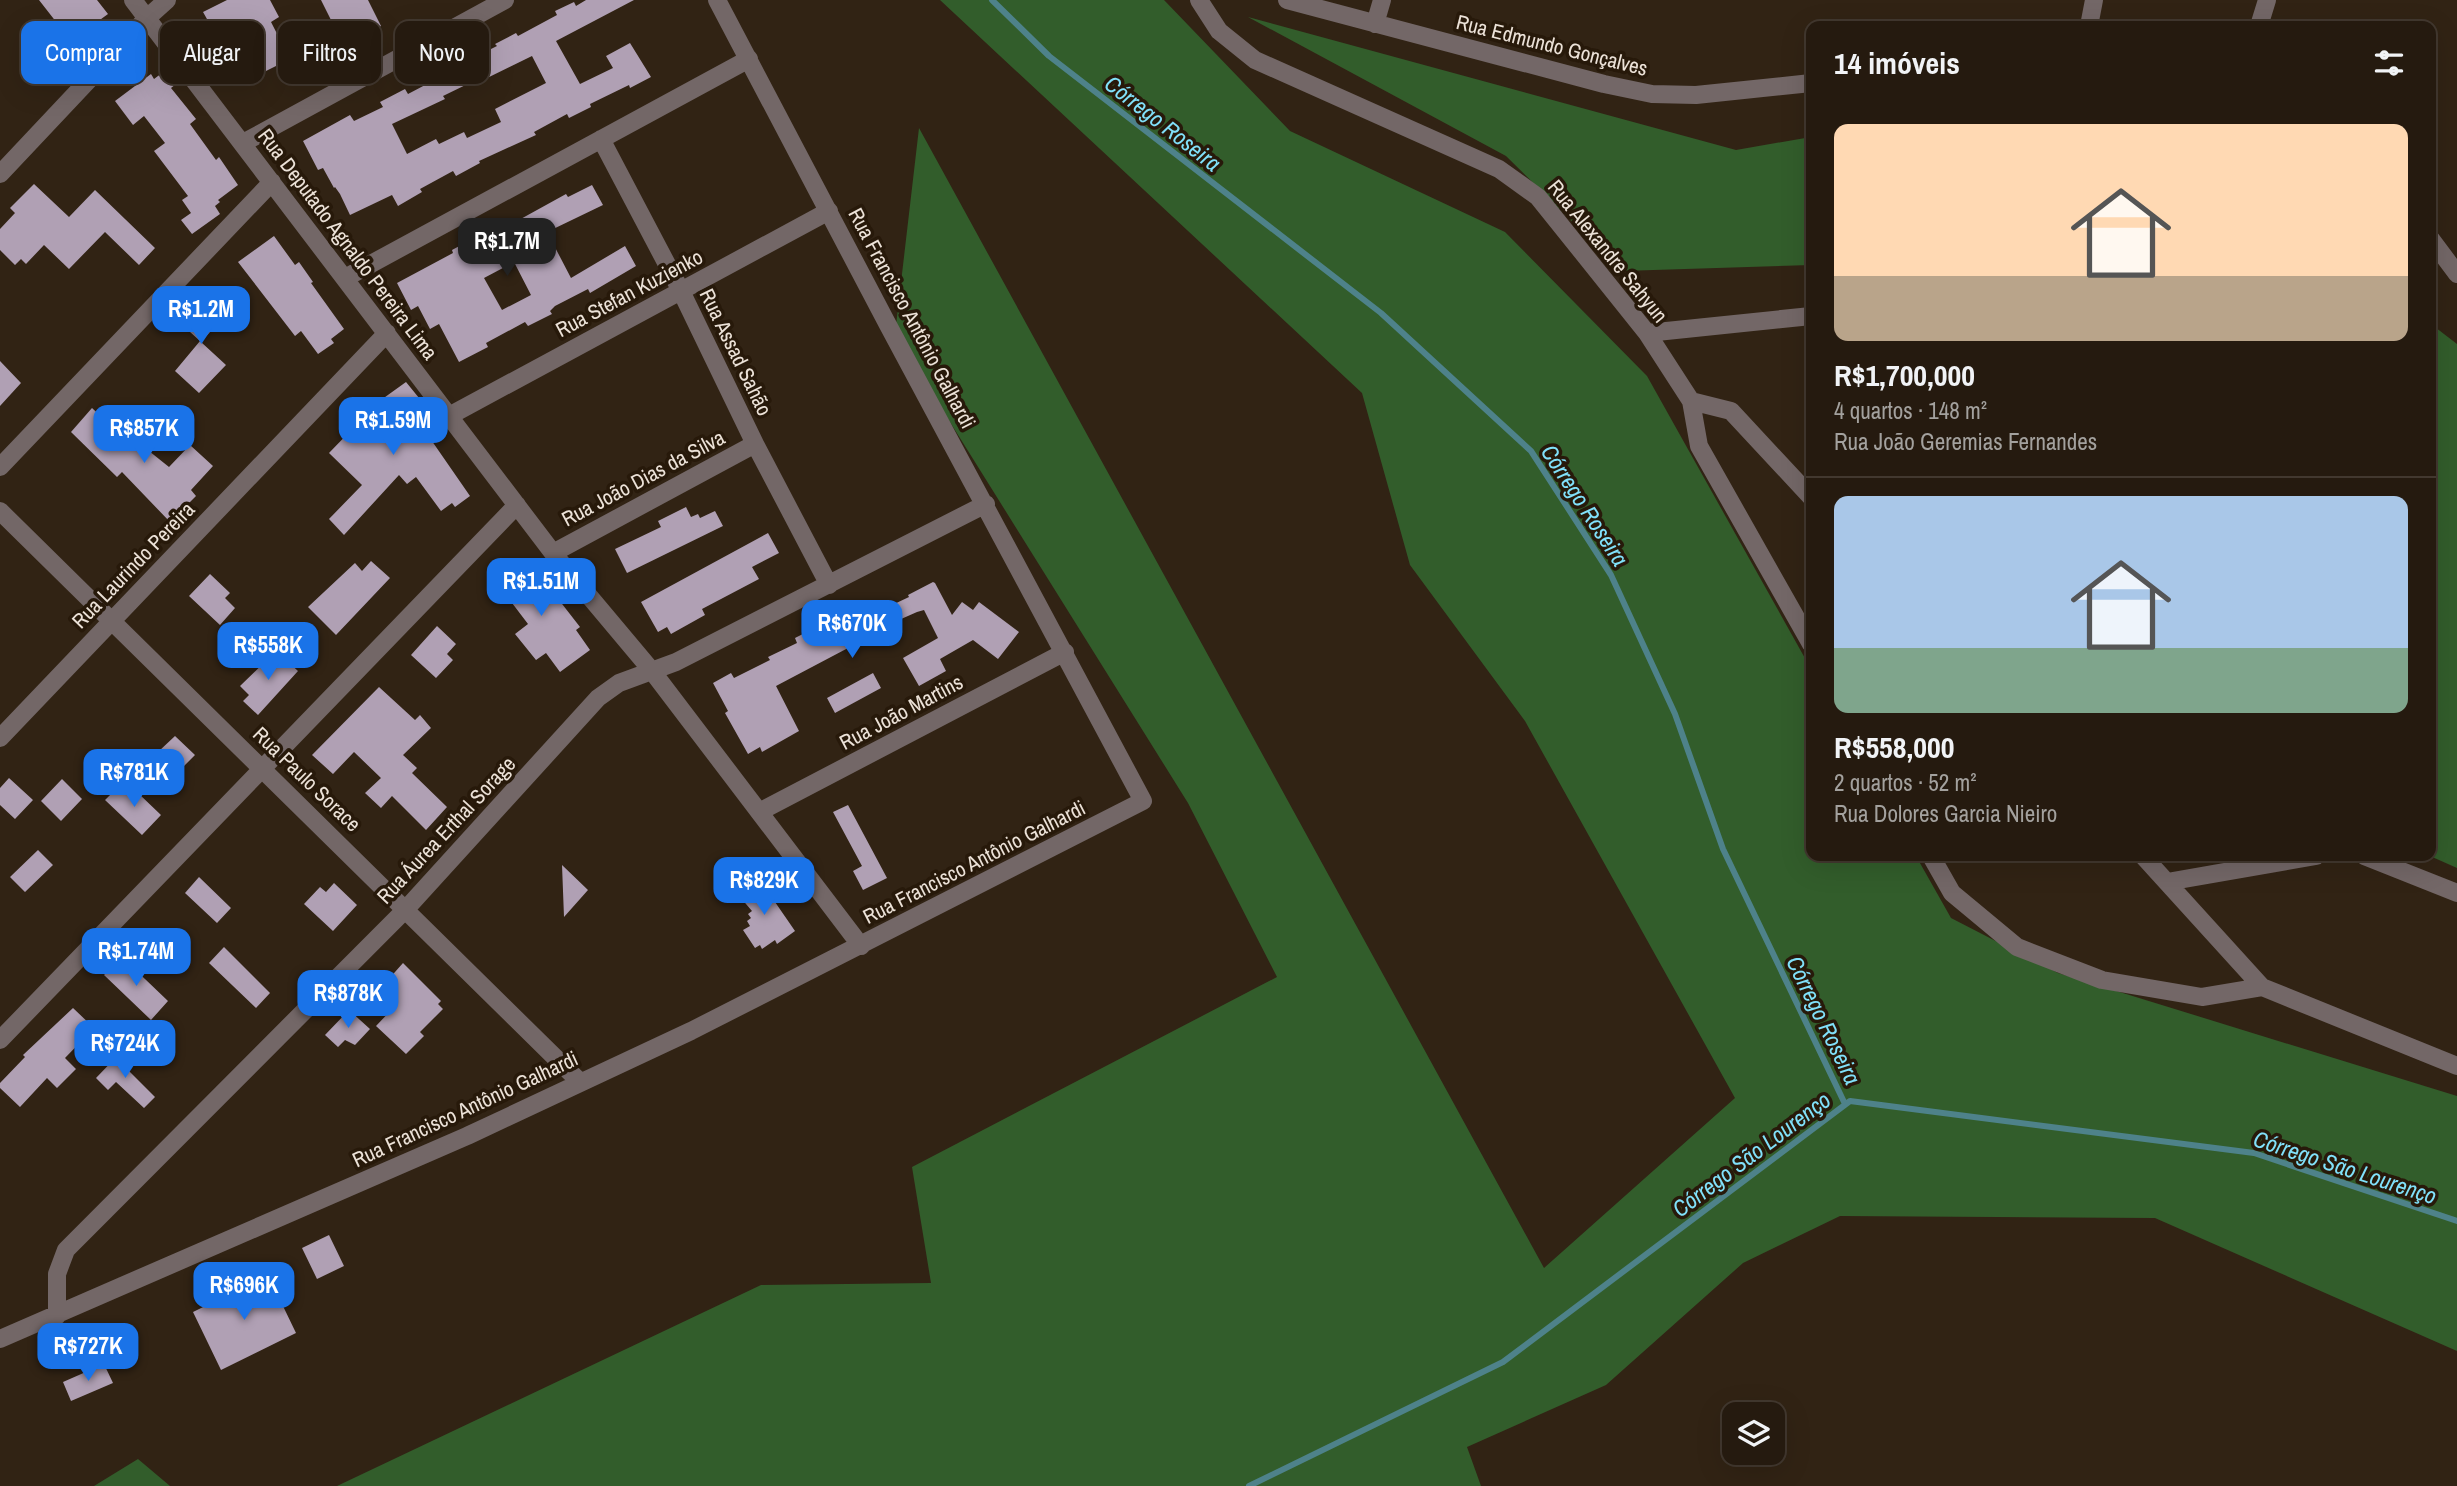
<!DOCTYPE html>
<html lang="pt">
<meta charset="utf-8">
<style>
:root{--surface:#251a0f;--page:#31271d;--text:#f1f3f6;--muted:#a3a19e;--line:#42382f;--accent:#1a73e8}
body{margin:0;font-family:"Archivo Narrow",sans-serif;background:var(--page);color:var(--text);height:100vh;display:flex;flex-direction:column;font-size:26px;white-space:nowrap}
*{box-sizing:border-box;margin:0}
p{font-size:23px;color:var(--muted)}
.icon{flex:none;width:38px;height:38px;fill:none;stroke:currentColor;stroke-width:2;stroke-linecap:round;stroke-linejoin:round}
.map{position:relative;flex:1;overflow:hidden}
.panel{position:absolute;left:1806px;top:21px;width:630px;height:840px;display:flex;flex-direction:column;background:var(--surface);border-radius:14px;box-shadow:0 7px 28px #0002,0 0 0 2px var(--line)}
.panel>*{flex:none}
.guide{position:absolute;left:21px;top:21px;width:665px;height:63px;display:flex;gap:14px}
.buttons{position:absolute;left:1722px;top:1402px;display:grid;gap:14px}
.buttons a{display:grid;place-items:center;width:63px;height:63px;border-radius:14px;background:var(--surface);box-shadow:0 7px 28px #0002,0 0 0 2px var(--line);font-size:35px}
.price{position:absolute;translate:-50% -60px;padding:0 16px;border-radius:14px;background:var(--accent);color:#fff;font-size:23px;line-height:46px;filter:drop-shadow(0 2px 4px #0008)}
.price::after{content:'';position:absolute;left:50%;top:42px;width:21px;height:16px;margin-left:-10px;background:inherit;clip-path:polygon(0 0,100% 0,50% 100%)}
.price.on{background:#222;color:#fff}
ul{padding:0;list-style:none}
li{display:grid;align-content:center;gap:14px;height:371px;padding:0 28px}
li+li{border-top:2px solid var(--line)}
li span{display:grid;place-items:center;height:217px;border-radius:14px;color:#555}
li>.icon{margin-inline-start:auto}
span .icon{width:126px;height:126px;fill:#fffc;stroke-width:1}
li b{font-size:30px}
h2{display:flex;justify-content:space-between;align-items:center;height:84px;padding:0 28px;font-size:30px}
.tag{padding:0 24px;border-radius:14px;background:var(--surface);box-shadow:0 7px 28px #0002,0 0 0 2px var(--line);font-size:24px;line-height:63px}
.tag.on{background:var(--accent);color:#fff}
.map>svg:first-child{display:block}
.forest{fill:#325d2b}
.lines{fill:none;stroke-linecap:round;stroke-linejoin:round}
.stream{stroke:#4e828a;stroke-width:6}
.building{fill:#b0a0b4;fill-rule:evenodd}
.minor{stroke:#736767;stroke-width:18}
.labels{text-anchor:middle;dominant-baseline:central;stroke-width:7;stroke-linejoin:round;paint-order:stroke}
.street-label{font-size:21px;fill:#ece2d8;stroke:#27190a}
.water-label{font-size:23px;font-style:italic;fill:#81e1fa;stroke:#27190a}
</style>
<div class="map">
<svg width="2457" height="1486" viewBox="0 0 2457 1486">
<rect width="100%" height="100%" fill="#312314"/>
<path class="forest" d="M940,0H1164L1290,131L1505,232L1647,376L1811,669V856H1916L1951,918L2058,973L2457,1096V1351L2155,1218L1840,1216L1743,1263L1606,1385L1467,1447L1481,1486H337L761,1285L931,1283L912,1167L1277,977L1188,803L895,334L919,128L1544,1268L1735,1098L1525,721L1410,565L1362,393Z
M1248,17L1736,150L1811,137V265L1622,271L1506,156Z
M2431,324L2457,344V868L2430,856Z
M138,1459L170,1486H94Z"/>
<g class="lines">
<path class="stream" d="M992,0L1049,56L1381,313L1531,451L1611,575L1675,714L1723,849L1845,1104
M1249,1486L1503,1362L1850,1101L2254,1153L2457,1221"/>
</g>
<path class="building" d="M39,0H97L108,14L71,41Z
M227,0H270L279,17L271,22L290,59L248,80L246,78L242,81L218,34L216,35L203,12Z
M321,0H368L381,26L354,40L352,37L298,68L288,49L315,35L312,30L331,20Z
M586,0H634L556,41L580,84L613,68L606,56L630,43L651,77L630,88L629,85L590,104L591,107L569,118L567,114L534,132L536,135L479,161L480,163L456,176L453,171L420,189L422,192L398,206L392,195L350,215L340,194L335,187L334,188L323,168L318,170L303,141L350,115L354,121L383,107L380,102L405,89L408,94L446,74L445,70L460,62L461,64L497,46L495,44L516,33L518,36L557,15L555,11L574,2L576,6ZM532,56L546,83L495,109L501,122L467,138L464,132L439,144L436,139L407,154L392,124L445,99L443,96L480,78L481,81Z
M166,70L176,84L171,88L196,119L190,124L216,160L219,157L238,185L218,200L220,202L215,206L220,214L192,234L181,220L191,213L182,200L188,196L154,151L165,143L144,116L133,125L115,101L151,74L154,79Z
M34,184L69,217L95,190L155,248L139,265L105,232L69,269L44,245L26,264L21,259L15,265L0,250V229L15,213L10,208Z
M592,185L603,205L547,232L571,278L625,246L636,266L590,293L588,289L555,306L550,311L552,314L528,326L525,322L486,343L488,347L459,362L439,324L430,329L418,306L411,310L397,283L453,253L452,250L476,237L479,242L566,194L568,197ZM514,262L531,295L502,310L484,278Z
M274,236L295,265L299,262L313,282L311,283L344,329L331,339L334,343L318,354L301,331L295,336L238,262Z
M202,296L224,317L201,342L226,365L199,393L175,371L200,341L179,322Z
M0,361L21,383L0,406Z
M406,382L428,409L416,418L470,496L455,507L452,503L441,511L416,477L407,484L399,475L344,535L329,519L362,485L329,453L359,422L377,409L374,405Z
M92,408L130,444L134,439L169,467L190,445L213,466L191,490L196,496L170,522L122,472L117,477L71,432Z
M686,507L691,517L698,514L700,518L715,511L723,526L627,573L615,549L661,527L658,521Z
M768,533L779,553L752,567L759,579L702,609L705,615L671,634L667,627L658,632L641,602Z
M519,560L537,585L540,582L556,603L559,600L580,627L576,630L590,650L560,672L546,653L536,660L515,634L528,624L509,599L506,601L491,580Z
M371,561L390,578L336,635L308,607L355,563L362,571Z
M210,574L230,593L225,598L235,608L220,625L189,596Z
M933,582L935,583L952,615L962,602L973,610L979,602L1019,632L998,659L973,640L940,659L946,671L919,686L903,658L938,638L924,610L917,612L883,627L884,629L776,686L799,731L762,752L760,747L748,754L725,713L728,711L713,683L731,673L734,678L770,660L768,657L797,643L795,638L846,612L852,624L909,597L908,595Z
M437,626L456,644L447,654L453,660L436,678L411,655Z
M276,651L298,671L258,715L243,701L249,695L240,686Z
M873,673L881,688L835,713L827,698Z
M379,687L415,720L420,715L431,728L403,755L417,768L412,773L447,807L426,830L392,796L381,808L365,793L381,778L354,752L333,774L312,755Z
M175,736L195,755L178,772L158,752Z
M9,778L33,800L15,819L0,805V788Z
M62,779L82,799L61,821L41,801Z
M120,785L133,798L138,793L161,815L142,835L105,800Z
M848,805L887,878L863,890L853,871L862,866L833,812Z
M38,850L53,865L25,892L10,877Z
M562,865L588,890L564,917Z
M199,877L231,908L217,923L185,893Z
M752,877L773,903L775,902L795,931L777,944L775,940L762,949L760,945L755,948L743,930L750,926L747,921L751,918L748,914L752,911L740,897L742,895L738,888Z
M334,883L357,905L333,931L304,904L320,887L326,892Z
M224,947L270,993L256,1008L209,963Z
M122,957L168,1001L151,1020L104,975Z
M403,963L441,1001L438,1004L443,1009L420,1032L424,1036L406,1054L376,1026L395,1006L379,990Z
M73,1008L94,1028L65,1058L76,1069L57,1088L47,1078L20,1107L0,1088V1083L25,1057L23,1055Z
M349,1010L370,1029L355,1045L345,1040L338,1047L325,1035Z
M122,1051L134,1063L128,1070L155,1097L144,1108L116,1082L108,1090L96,1078Z
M329,1235L344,1266L317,1279L302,1248Z
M268,1275L296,1333L221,1370L193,1312Z
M104,1364L113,1383L71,1401L63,1382Z"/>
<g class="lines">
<path class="minor" d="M133,0L553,553L652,671L861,946
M1199,0L1219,31L1255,60L1499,169L1538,197L1647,333L1691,401L1699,446L1811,644
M1287,0L1604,84L1652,94L1696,95L1811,83
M1375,24L1382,0
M2089,26L2094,0
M2259,26L2267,0
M601,139L681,291L755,444L829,585
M243,143L505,0
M0,174L147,18L167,0
M2431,239L2457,274
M345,278L749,59
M1647,333L1811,316
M1691,401L1731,411L1811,497
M449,416L829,211
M0,467L272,182
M0,511L580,1082
M553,553L755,444
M0,738L387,333
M759,812L1065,652
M1931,856L1952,893L2017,947L2102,980L2202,997L2262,987L2457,1066
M2143,856L2262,987
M2364,856L2457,893
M2167,882L2316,856
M0,1040L517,505
M57,1316V1274L66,1250L406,909L598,698L619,683L676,662L986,504
M0,1339L467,1136L691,1031L1143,801L888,325L717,0"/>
</g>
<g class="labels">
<g class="street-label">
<text transform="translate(1552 45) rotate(14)">Rua Edmundo Gonçalves</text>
<text transform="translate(348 244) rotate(53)">Rua Deputado Agnaldo Pereira Lima</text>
<text transform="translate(1608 251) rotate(51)">Rua Alexandre Sahyun</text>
<text transform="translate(629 293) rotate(-28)">Rua Stefan Kuzienko</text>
<text transform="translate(912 318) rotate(62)">Rua Francisco Antônio Galhardi</text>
<text transform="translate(736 352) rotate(64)">Rua Assad Sahão</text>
<text transform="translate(643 478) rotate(-28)">Rua João Dias da Silva</text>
<text transform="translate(133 565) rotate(-46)">Rua Laurindo Pereira</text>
<text transform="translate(901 712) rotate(-28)">Rua João Martins</text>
<text transform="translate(307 779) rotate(44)">Rua Paulo Sorace</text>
<text transform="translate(446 830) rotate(-47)">Rua Áurea Erthal Sorage</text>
<text transform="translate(974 862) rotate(-27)">Rua Francisco Antônio Galhardi</text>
<text transform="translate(465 1109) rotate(-25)">Rua Francisco Antônio Galhardi</text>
</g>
<g class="water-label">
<text transform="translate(1163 123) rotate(38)">Córrego Roseira</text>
<text transform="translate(1585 505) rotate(57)">Córrego Roseira</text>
<text transform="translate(1824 1020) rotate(64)">Córrego Roseira</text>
<text transform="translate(1751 1154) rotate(-37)">Córrego São Lourenço</text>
<text transform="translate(2345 1167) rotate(18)">Córrego São Lourenço</text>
</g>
</g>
</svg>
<div class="buttons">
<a><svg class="icon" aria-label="layers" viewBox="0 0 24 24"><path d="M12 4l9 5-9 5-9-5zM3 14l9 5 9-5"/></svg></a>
</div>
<b class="price on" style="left:507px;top:278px">R$1.7M</b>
<b class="price" style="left:201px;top:346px">R$1.2M</b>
<b class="price" style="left:393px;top:457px">R$1.59M</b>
<b class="price" style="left:144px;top:465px">R$857K</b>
<b class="price" style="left:541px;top:618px">R$1.51M</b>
<b class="price" style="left:852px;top:660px">R$670K</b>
<b class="price" style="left:268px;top:682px">R$558K</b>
<b class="price" style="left:134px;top:809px">R$781K</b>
<b class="price" style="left:764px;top:917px">R$829K</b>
<b class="price" style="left:136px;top:988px">R$1.74M</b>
<b class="price" style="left:348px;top:1030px">R$878K</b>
<b class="price" style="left:125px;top:1080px">R$724K</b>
<b class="price" style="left:244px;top:1322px">R$696K</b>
<b class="price" style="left:88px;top:1383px">R$727K</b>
<div class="guide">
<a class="tag on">Comprar</a>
<a class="tag">Alugar</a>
<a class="tag">Filtros</a>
<a class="tag">Novo</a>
</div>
<section class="panel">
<h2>14 imóveis<svg class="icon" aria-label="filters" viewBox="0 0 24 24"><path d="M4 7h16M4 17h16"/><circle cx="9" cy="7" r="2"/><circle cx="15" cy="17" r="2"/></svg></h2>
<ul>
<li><span style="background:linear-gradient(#ffd9b3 70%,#b9a48a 0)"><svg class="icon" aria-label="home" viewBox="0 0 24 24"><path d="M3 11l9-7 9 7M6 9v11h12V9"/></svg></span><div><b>R$1,700,000</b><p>4 quartos · 148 m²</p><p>Rua João Geremias Fernandes</p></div></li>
<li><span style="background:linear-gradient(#a9c7e8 70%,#7fa58c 0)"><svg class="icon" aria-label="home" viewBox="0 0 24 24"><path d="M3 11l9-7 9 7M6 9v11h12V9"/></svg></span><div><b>R$558,000</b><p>2 quartos · 52 m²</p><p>Rua Dolores Garcia Nieiro</p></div></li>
</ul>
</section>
</div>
